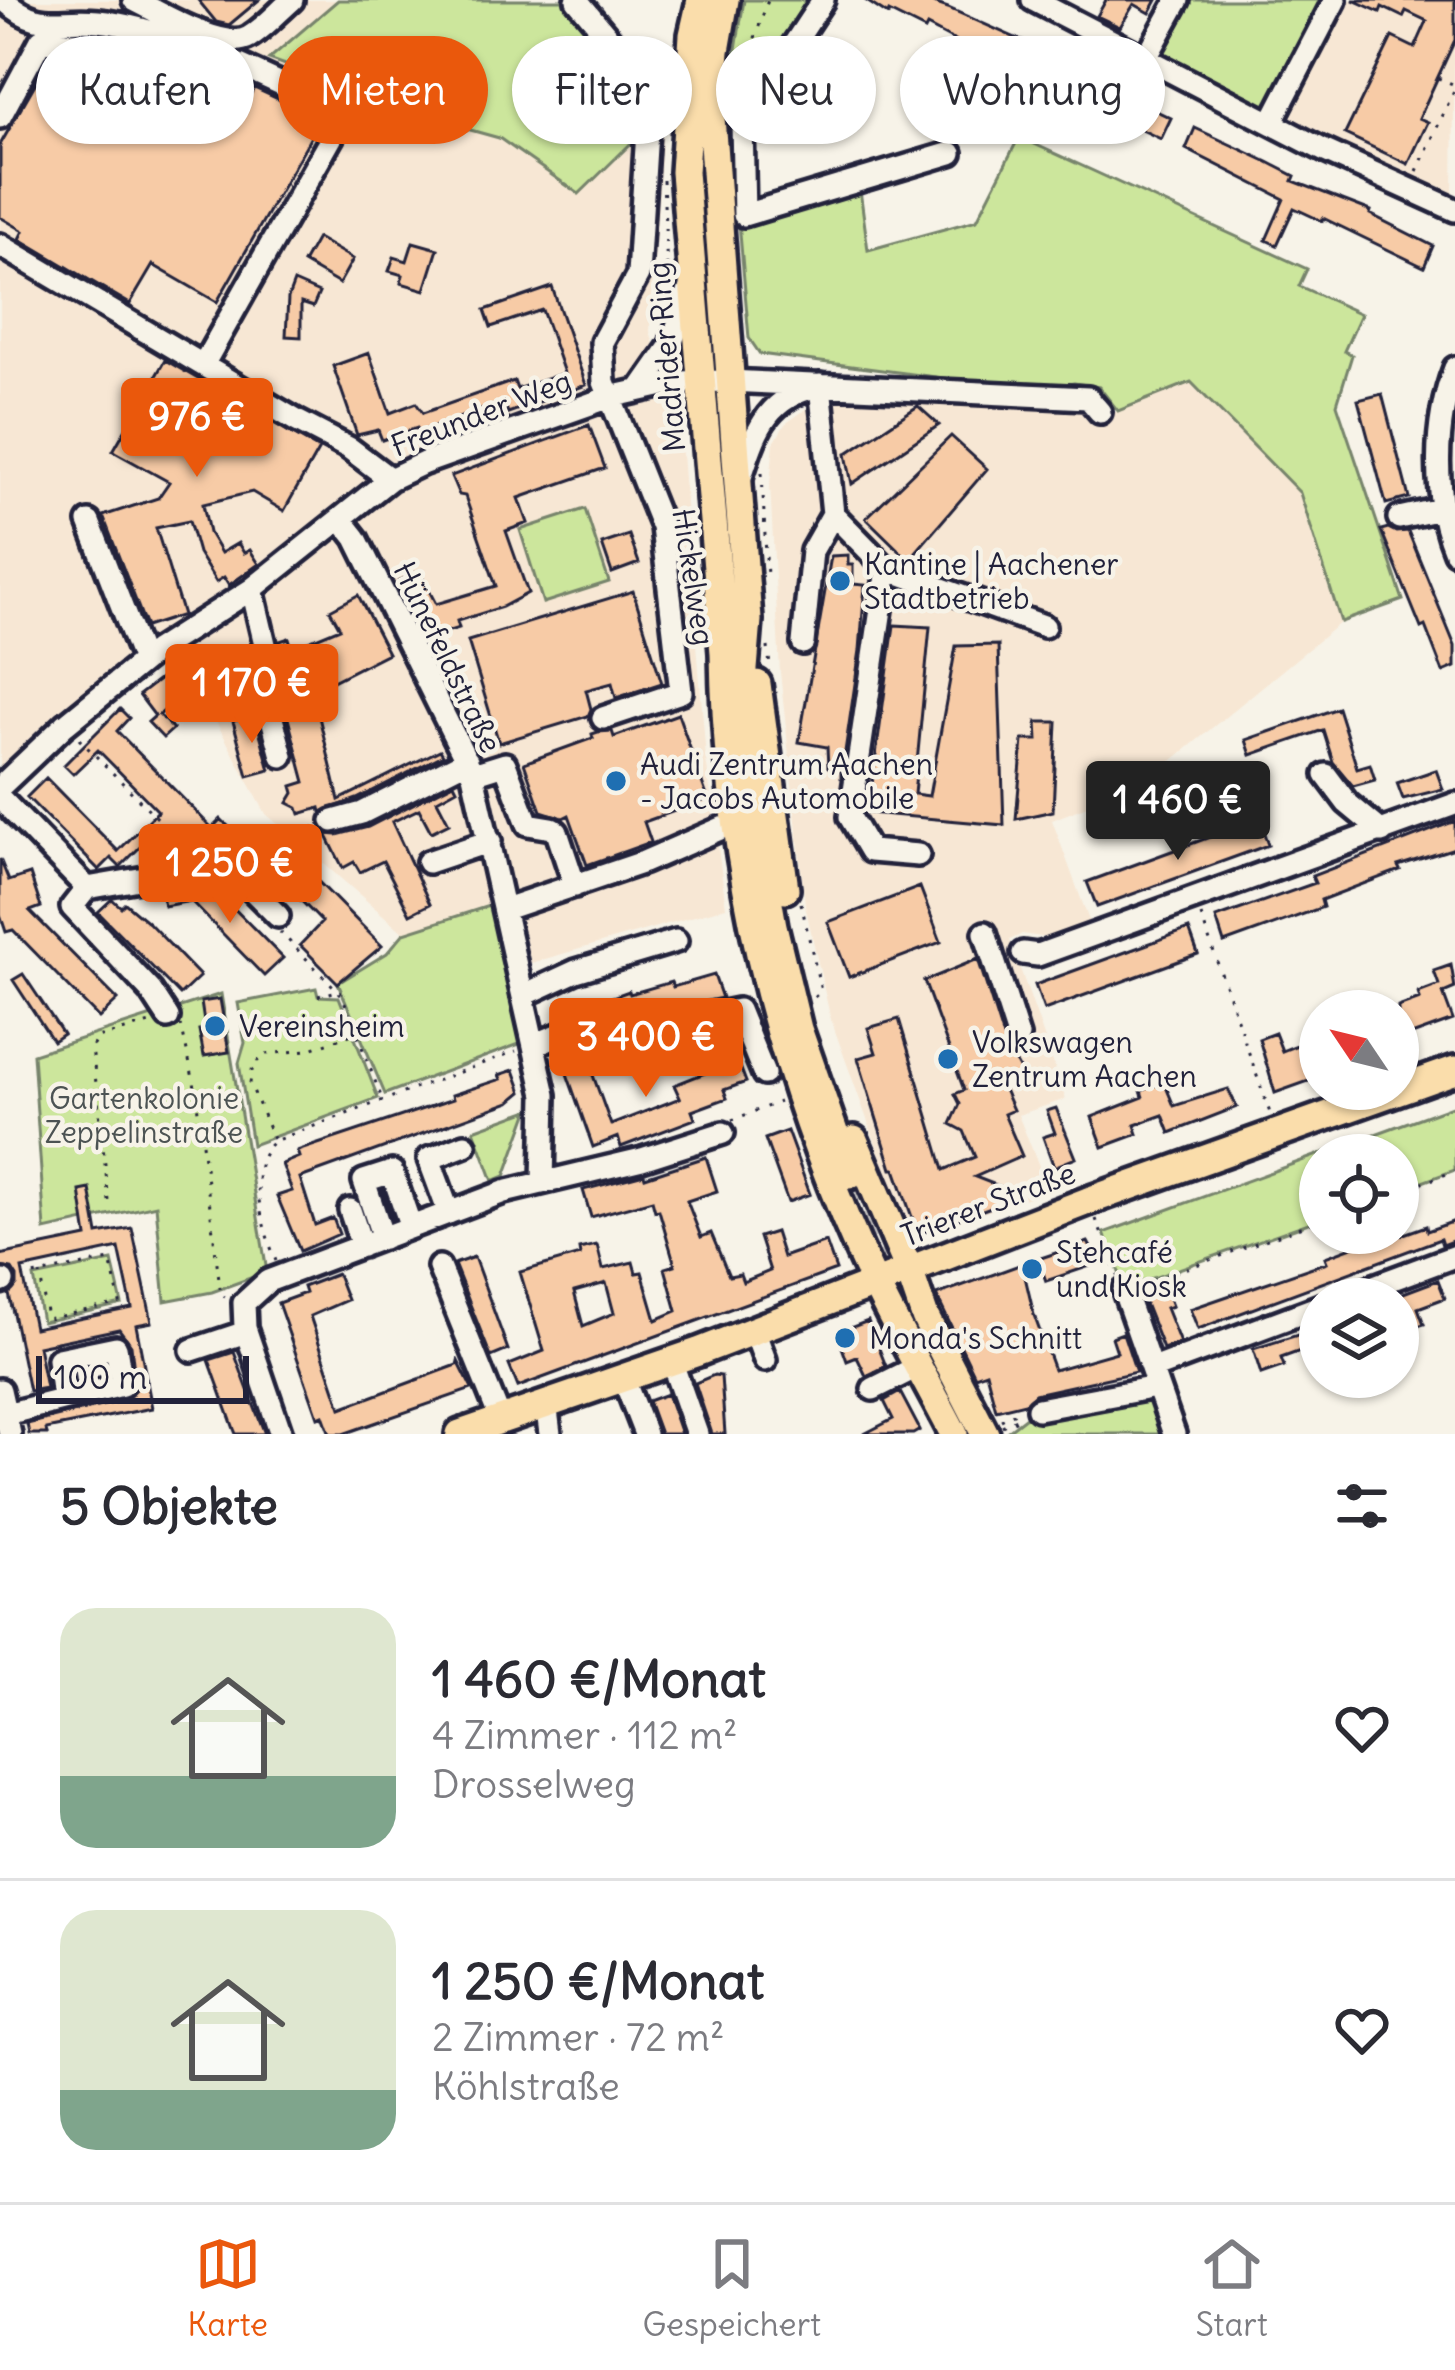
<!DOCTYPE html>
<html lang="de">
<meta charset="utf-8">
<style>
:root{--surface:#fff;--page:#f2f2f3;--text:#2b2b33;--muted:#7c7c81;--line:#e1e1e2;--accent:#ea580c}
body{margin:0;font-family:Delius,sans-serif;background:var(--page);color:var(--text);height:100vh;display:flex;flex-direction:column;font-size:45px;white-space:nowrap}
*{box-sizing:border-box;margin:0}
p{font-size:39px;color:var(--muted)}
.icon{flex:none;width:66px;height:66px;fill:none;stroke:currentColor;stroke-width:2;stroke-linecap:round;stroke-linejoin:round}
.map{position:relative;height:1434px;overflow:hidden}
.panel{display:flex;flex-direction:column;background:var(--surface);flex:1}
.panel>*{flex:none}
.top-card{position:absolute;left:36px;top:36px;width:1383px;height:108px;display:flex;gap:24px}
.needle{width:78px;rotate:305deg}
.controls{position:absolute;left:1299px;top:990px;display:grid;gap:24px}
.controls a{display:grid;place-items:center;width:120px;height:120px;border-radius:50%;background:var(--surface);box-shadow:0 3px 9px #0004;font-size:60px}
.scale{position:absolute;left:36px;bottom:30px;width:213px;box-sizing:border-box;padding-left:12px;border:6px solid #22223b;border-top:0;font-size:33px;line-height:42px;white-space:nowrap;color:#22223b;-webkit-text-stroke:9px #f7f3e8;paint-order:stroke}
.price{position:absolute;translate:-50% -102px;padding:0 27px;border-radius:12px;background:var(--accent);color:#fff;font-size:39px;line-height:78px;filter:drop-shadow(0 3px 6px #0008)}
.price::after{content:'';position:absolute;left:50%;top:72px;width:36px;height:27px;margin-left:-18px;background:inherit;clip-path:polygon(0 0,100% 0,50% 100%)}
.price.on{background:#222;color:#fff}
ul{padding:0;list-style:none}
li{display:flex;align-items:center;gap:36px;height:300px;padding:0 60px}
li+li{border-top:3px solid var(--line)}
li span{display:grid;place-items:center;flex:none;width:336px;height:240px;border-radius:36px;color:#555}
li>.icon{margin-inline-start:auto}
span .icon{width:144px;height:144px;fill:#fffc;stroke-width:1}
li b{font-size:51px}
h2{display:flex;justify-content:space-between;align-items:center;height:144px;padding:0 60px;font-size:51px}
.chip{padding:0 42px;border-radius:54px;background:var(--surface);box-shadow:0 3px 9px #0004;font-size:42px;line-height:108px}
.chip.on{background:var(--accent);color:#fff}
.tab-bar{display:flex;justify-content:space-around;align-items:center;height:168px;border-top:3px solid var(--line);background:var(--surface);font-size:33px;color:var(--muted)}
.tab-bar a{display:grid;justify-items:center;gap:6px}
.tab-bar .on{color:var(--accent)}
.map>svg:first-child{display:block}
.built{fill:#f7e7d4}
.green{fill:#cce69c;stroke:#77846c;stroke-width:3}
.building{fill:#f7cba6;stroke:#22223b;stroke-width:3;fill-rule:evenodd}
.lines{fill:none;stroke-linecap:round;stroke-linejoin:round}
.major-tunnel{stroke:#ccc9c5;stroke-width:27;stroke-dasharray:27 14;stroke-linecap:butt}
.minor-casing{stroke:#22223b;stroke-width:30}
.major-casing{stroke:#22223b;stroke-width:36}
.path{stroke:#22223b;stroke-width:3;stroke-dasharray:3 9;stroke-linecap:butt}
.minor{stroke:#f7f3e8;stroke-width:21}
.major{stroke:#faddab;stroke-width:27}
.poi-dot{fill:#1f6fb2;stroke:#f7f3e8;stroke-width:4.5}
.labels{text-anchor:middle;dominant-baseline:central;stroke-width:9;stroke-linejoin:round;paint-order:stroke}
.street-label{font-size:30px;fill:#22223b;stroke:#f7f3e8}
.poi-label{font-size:30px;fill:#22223b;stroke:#f7f3e8;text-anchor:start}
.park-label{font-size:30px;fill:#4c5353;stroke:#f7f3e8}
</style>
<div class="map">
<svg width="1455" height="1434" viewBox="0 0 1455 1434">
<rect width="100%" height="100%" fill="#f7f3e8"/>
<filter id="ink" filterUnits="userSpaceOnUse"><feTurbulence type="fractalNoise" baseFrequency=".00833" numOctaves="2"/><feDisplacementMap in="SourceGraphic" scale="24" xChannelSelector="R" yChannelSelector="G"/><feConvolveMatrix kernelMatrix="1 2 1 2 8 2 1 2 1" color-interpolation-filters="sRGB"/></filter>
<g filter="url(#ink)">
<path class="built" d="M12,0H338L270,58L438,121L499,138L579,194L664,111L650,331L680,428L706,759L726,907L531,963L514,898L404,933L266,814L169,635L0,781V11Z
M1344,0H1455L1453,195L1287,118Z
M1191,382L1300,494L1341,622L1145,783L1052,820L1091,926L1055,939L1022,934L1010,940L1066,1099L1018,1115L1049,1190L910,1238L831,1020L805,905L780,672L770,484L774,443L785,424L809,407L838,398L1077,408L1098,419Z"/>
<path class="green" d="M338,0H592L609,21L664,111L579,194L499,138L438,121L269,59Z
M744,0H814L737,115L732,111L733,67Z
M1173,0H1344L1287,118L1145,51Z
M1019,137L1307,269L1299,286L1361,314L1344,351L1352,355L1337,404L1403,600L1341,622L1300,493L1191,382L1118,411L1099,387L1074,383L1034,390L760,354L749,338L739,222L860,190L868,250L977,220Z
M585,509L609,582L543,603L520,530Z
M492,905L522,1043L385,1094L338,983L387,953L404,933Z
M316,988L318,996L339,997L378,1098L252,1145L239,1063L245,1043L238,1003Z
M221,994L267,1272L212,1292L165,1301L156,1205L45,1230L33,1054Z
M1455,1105V1170L1398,1191V1155H1320V1219L1125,1288L1104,1233Z
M529,1110L505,1176L493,1181L474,1130Z
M112,1261L122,1304L42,1322L34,1277Z
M1141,1396L1150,1400L1163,1434H1004L1026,1417Z"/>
<path class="building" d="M198,0H259L229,25L216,22Z
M865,0H925L948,8L1036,47L1033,52L1171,118L1161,139L1060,91L1037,139L1000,122L1026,67L965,41L963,45L927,26L925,30L889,12L888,15Z
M1106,0H1157L1150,13L1134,4L1120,27L1097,16Z
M1353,0H1455V40L1419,118L1428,122L1408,164L1345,134L1392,37L1415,48L1427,21L1406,11L1403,17L1382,7L1380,12Z
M51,56L172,67L184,62L248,99L254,88L321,119L217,302L153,265L130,304L20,239L24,231L0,217V145Z
M443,78L461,105L456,109L462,118L452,125L427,89Z
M1195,128L1268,162L1295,176L1293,181L1371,211L1370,214L1433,246L1424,267L1323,218L1322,221L1294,208L1277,245L1266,240L1284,199L1186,149Z
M317,238L353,259L339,284L303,263Z
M413,242L438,249L425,290L401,283L403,275L389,271L394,257L407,261Z
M294,282L319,293L313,307L301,303V337L286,336L288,298Z
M552,287L586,385L508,413L504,402L419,432L417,428L382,440L378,430L357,435L333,366L369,353L390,413L416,403L423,413L514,381L517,389L564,373L542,310L491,327L485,310Z
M165,360L319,449L284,511L252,492L203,504L209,533L221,553L238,543L244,553L250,550L259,564L229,585L224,577L216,582L198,553L189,521L156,528L183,615L146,627L103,516L158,498L169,482L113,451Z
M1382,394L1409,498L1386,504L1358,400Z
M918,406L939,425L852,484L846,454Z
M589,425L605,468L519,498L528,523L506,531L528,593L502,607L457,621L459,628L423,639L398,588L402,586L399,581L419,571L436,604L496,586L465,496L459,495L451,476Z
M951,436L987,469L909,560L866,518Z
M1388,528L1396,532L1408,531L1455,646V667L1443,672L1425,626L1421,628L1381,530Z
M629,535L639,563L612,573L602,544Z
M848,555V565H853V584L865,585L860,650L841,779V768L828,767L827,747L799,742L831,556Z
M633,591L662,683L616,698L612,683L586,690L591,709L588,716L499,743L468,641Z
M358,595L388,653L319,688L313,668L292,674L300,700L314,696L339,800L440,750L443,755L357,799L321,812L320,808L300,814L298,808L288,803L294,793L292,786L305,782L286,711L291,689L280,641L289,638L292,648L340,628L330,610Z
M894,625L930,627L914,794L929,796L956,646L998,645L1004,825L868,813Z
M178,665L190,681L169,697L173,704L159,715L173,729L163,738L148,722L155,716L139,695Z
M1338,708L1357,768L1370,764L1375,780L1353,786L1333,762L1323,730L1251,755L1246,740Z
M120,709L129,718L117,731L212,828L221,819L230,828L211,847L202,838L193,846L186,839L167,858L163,853L154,861L140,847L120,867L111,858L99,870L27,797L46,778L118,851L158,811L98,750L73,774L64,765Z
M678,714L708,799L644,822L651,842L587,865L569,815L563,818L541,811L524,763L593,738L592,734L598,732L612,731L614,737Z
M255,715L270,770L248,776L233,721Z
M1037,722H1057L1053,811L1016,819L1023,740H1038Z
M1436,770L1443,789L1403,799L1397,783Z
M454,783L457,789L437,800L449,823L431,832L419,809L392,822L430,904L410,914L383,861L360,872L354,862L343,868L326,834L337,835L368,827Z
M1259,819L1268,845L1097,907L1087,882Z
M1455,821V848L1398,866L1400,870L1321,900L1323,907L1224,943L1216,918L1315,883L1312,876Z
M284,847L382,946L338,983L300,945L322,922L266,865Z
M0,859L9,881L30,874L41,907L30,911L118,1000L99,1018L13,930L6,932L0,914Z
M209,883L283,958L264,976L191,901L164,906L162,895L192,889L194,898Z
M920,887L941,942L849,977L828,922Z
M112,899L121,907L125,903L149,923L200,976L180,995L98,912Z
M1189,929L1198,954L1044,1010L1035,985Z
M978,959L1004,1041L1022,1074L1001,1083L1013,1110L1004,1114L1022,1156L975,1177L1006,1189L1010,1200L918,1234L895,1169H892L858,1058L876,1053L868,1028L899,1019L944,1170L975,1157L964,1131L951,1124L960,1104L955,1094L964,1090L924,981Z
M1451,965L1455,988L1443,993L1453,1020L1398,1040V1007L1420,999L1418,993L1439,985L1434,971Z
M23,974L63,1034L53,1041L13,980Z
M714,975L722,998L610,1021L590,1012L588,1006L629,991L630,994L671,982L673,987Z
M220,999L229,1052L204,1056L199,1030L205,1029L201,1002Z
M1275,1033L1282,1051L1320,1036V1077L1275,1093L1259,1039Z
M581,1042L611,1125L680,1098L674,1085L715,1069L713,1063L735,1054L746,1082L724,1090L727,1098L692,1111L695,1119L621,1147L618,1137L593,1147L559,1051Z
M514,1070L522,1092L510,1102L300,1178L315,1225L333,1218L339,1234L300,1251L277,1196L292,1191L282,1164L299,1157L297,1151L453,1099L452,1095L501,1079L499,1075Z
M1164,1082L1174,1106L1228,1089L1237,1107L1170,1133L1163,1115L1135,1125L1138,1134L1103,1147L1092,1117L1143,1097L1141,1091Z
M1056,1108L1076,1158L1054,1167L1043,1137L1055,1133L1047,1111Z
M787,1131L810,1194L788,1202L765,1139Z
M706,1157L717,1191L687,1201L701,1237L711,1233L729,1276L740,1274L743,1282L770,1271L759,1237L775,1232L783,1257L826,1242L836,1270L518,1387L509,1365L544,1351L520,1272L580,1255L579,1249L597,1245L603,1269L633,1262L636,1273L642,1272L656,1320L677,1311L665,1268L675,1265L659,1210L655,1211L652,1200L591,1217L583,1190L644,1174L645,1177ZM606,1283L614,1313L583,1326L574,1292Z
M90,1189L98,1234L132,1228L152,1322L136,1325L152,1408L46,1429L47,1434H29L27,1424L126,1400L136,1389L131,1345L119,1329L38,1346L46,1388L29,1391L9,1294L17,1285V1277L12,1269L0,1267V1255L87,1237L80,1191ZM119,1248L132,1308L34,1328L22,1269Z
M1455,1221V1240L1442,1245L1440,1239L1198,1329L1190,1309L1327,1262L1325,1257L1368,1241L1370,1246L1426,1226L1427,1231Z
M1088,1242L1099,1263L1046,1281L1038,1259Z
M474,1257L508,1350L491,1357L454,1264Z
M1022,1264L1034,1315L1054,1370L1117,1352L1112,1337L1123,1333L1136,1372L1035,1394L1025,1403L996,1410L986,1372L975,1376L936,1295Z
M337,1274L347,1300L310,1316L341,1408L457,1365L458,1361L472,1389L343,1434H330L323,1415L318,1417L278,1303L305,1293L303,1287Z
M1162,1280L1172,1306L1166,1308L1180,1343L1163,1349L1142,1296L1150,1293L1147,1286Z
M1438,1280L1445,1298L1418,1308L1424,1324L1408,1329L1413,1341L1398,1346V1295Z
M868,1321L886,1366L866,1376L857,1357L847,1361L837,1333Z
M1320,1328V1344L1281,1358L1284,1366L1261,1374L1253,1349Z
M234,1352L251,1398L265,1434H236L234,1429L209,1360Z
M714,1375L721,1376L725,1434H712L695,1383Z
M900,1392L920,1430L913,1434H864L893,1419L884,1401Z
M667,1394L681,1434H660L648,1401Z"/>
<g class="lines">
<path class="major-tunnel" d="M849,1175L912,1323L970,1434"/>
<defs>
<path id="minor" d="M4,0C40,32 56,17 98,21C177,29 267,79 340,111L342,119L203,365
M134,0C159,12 224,52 249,37C264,28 278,12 292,0
M577,0L638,73L649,99L638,275L602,342L604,382L662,527L681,692L603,718
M823,0L742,123L744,215L951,153
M1033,0L1323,150L1455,210
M1145,60L1178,0
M0,117L41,40L173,52
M1271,123L1335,0
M0,245L297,421L349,448L390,479
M1455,368C1434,422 1432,497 1455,552
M820,385L833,514L887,569L1044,626
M641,388L671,345L690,287
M741,477C754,437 764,402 808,389
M1399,518L1445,508
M341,519L356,538L473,774L545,1095L543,1182
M89,522L143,661
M887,569L850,817L870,851L918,855
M252,589L276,691L270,711L282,756
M803,643L812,551L833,514
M473,774L505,764L528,824L552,828L557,832L575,886
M1326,775L1347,803L1382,832
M0,787L65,725L157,650L252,589L390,479L424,463L610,397L677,382L728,381L1088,398L1100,412
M0,798L87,888L226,864L278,916
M333,821L362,813L467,760
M428,862L490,841
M87,888L72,907L151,991L168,1017
M505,909L644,862L722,828L736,826
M985,933L1018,1036
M1023,953L1038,955L1455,804
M524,995L576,971L676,941
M534,1045L582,1025L608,1037L738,1010L764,1074
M350,1210L362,1246
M449,1213L429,1159L465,1145
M383,1238L364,1181L392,1172L411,1227
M439,1267L500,1418
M0,1282L3,1281
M1124,1291L1174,1434
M1339,1299L1455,1256
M754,1330L765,1360
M192,1350L246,1332
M671,1360L697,1434
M1152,1369L1320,1306
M623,1377L645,1434
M873,1389L917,1367
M0,1390L10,1434
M546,1402L550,1434
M1038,1409L1156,1387
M6,1414L122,1385L116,1347L58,1359L63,1398
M281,1434L245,1328L244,1303L268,1281L504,1192L642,1159L723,1133"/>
<path id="major" d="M701,0L693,35L684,172L724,653L728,667
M725,0L716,51L711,117L748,620L741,706L755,824L773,926L798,1029L849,1175
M724,653C727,859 774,1058 858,1247C886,1311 922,1372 954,1434
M757,684L785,889
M854,1140L909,1270L925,1317L985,1434
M460,1434L698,1352L1088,1201L1455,1070"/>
</defs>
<use href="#minor" class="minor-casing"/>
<use href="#major" class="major-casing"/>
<path class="path" d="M1438,78L1455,85
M751,81L743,73L768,0
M1417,171L1455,89
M663,180L668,296
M677,402V415L685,426
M762,473L767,577
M768,647L770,667
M79,739L190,851
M244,853L314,827
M801,903L821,991L811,1000
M1201,916L1271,1116
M280,932L342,995L382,1099
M318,996L337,991
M181,1025L195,1087L221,1295L225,1297
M732,1120L779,1102
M273,1139L250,1083L253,1065L266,1054L308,1050L355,1033
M1398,1192L1455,1171
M109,1201L92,1047L97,1038L150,1023
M1096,1219L1118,1277
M276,1261C263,1228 244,1168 274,1141L516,1051
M22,1277L110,1260L120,1303L47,1319L40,1274
M1141,1285L1320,1220
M1001,1420L1019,1411
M1014,1420L1021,1434
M1002,1426L1020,1417"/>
<use href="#minor" class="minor"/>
<use href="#major" class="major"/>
</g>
</g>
<g class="poi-dot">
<circle cx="840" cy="581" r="12"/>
<circle cx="616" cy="781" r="12"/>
<circle cx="215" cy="1026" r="12"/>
<circle cx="948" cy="1059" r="12"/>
<circle cx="1032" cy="1269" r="12"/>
<circle cx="845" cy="1338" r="12"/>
</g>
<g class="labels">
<g class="street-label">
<text transform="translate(666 357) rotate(-95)">Madrider Ring</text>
<text transform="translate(481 413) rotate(-21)">Freunder Weg</text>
<text transform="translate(694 577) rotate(81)">Hickelweg</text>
<text transform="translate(448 657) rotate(64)">Hünefeldstraße</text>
<text transform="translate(988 1204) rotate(-21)">Trierer Straße</text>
</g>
<g class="poi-label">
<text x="864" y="564">Kantine | Aachener<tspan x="864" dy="34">Stadtbetrieb</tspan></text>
<text x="640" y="764">Audi Zentrum Aachen<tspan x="640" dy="34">- Jacobs Automobile</tspan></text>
<text x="239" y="1026">Vereinsheim</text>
<text x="972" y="1042">Volkswagen<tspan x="972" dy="34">Zentrum Aachen</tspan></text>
<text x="1056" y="1252">Stehcafé<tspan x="1056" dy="34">und Kiosk</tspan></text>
<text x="869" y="1338">Monda's Schnitt</text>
</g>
<g class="park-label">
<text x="144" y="1098">Gartenkolonie<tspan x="144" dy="34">Zeppelinstraße</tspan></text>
</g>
</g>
</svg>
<div class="controls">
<a><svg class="needle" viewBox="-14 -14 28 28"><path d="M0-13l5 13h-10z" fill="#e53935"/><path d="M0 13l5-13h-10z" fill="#7c7c81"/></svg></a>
<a><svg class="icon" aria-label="locate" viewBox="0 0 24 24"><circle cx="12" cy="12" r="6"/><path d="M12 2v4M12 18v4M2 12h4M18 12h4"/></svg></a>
<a><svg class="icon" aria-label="layers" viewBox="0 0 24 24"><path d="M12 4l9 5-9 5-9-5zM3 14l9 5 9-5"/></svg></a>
</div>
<div class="scale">100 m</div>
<b class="price" style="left:197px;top:480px">976 €</b>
<b class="price" style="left:252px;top:746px">1 170 €</b>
<b class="price on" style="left:1178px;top:863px">1 460 €</b>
<b class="price" style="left:230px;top:926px">1 250 €</b>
<b class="price" style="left:646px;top:1100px">3 400 €</b>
<div class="top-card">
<a class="chip">Kaufen</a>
<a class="chip on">Mieten</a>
<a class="chip">Filter</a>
<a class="chip">Neu</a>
<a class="chip">Wohnung</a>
</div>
</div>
<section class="panel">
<h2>5 Objekte<svg class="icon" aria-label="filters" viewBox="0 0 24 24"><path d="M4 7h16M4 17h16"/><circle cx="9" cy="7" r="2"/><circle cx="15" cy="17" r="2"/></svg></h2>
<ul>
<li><span style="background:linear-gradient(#dfe7d0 70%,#7fa58c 0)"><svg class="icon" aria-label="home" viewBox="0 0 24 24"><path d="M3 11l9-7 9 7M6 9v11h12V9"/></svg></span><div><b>1 460 €/Monat</b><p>4 Zimmer · 112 m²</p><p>Drosselweg</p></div><svg class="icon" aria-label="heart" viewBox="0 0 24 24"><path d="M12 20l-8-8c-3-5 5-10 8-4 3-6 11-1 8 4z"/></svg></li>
<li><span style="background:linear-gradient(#dfe7d0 75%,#7fa58c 0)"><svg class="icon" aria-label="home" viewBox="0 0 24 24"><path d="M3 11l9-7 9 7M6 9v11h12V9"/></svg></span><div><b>1 250 €/Monat</b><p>2 Zimmer · 72 m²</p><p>Köhlstraße</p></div><svg class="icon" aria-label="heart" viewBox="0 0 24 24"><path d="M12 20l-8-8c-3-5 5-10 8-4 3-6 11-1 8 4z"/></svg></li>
</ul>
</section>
<nav class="tab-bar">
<a class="on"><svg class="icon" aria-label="map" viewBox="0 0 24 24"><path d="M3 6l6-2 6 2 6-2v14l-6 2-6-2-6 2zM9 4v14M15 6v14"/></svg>Karte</a>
<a><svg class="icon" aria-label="saved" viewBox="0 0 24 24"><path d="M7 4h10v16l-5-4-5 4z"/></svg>Gespeichert</a>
<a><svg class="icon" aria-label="home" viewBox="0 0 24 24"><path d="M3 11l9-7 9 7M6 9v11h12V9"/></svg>Start</a>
</nav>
